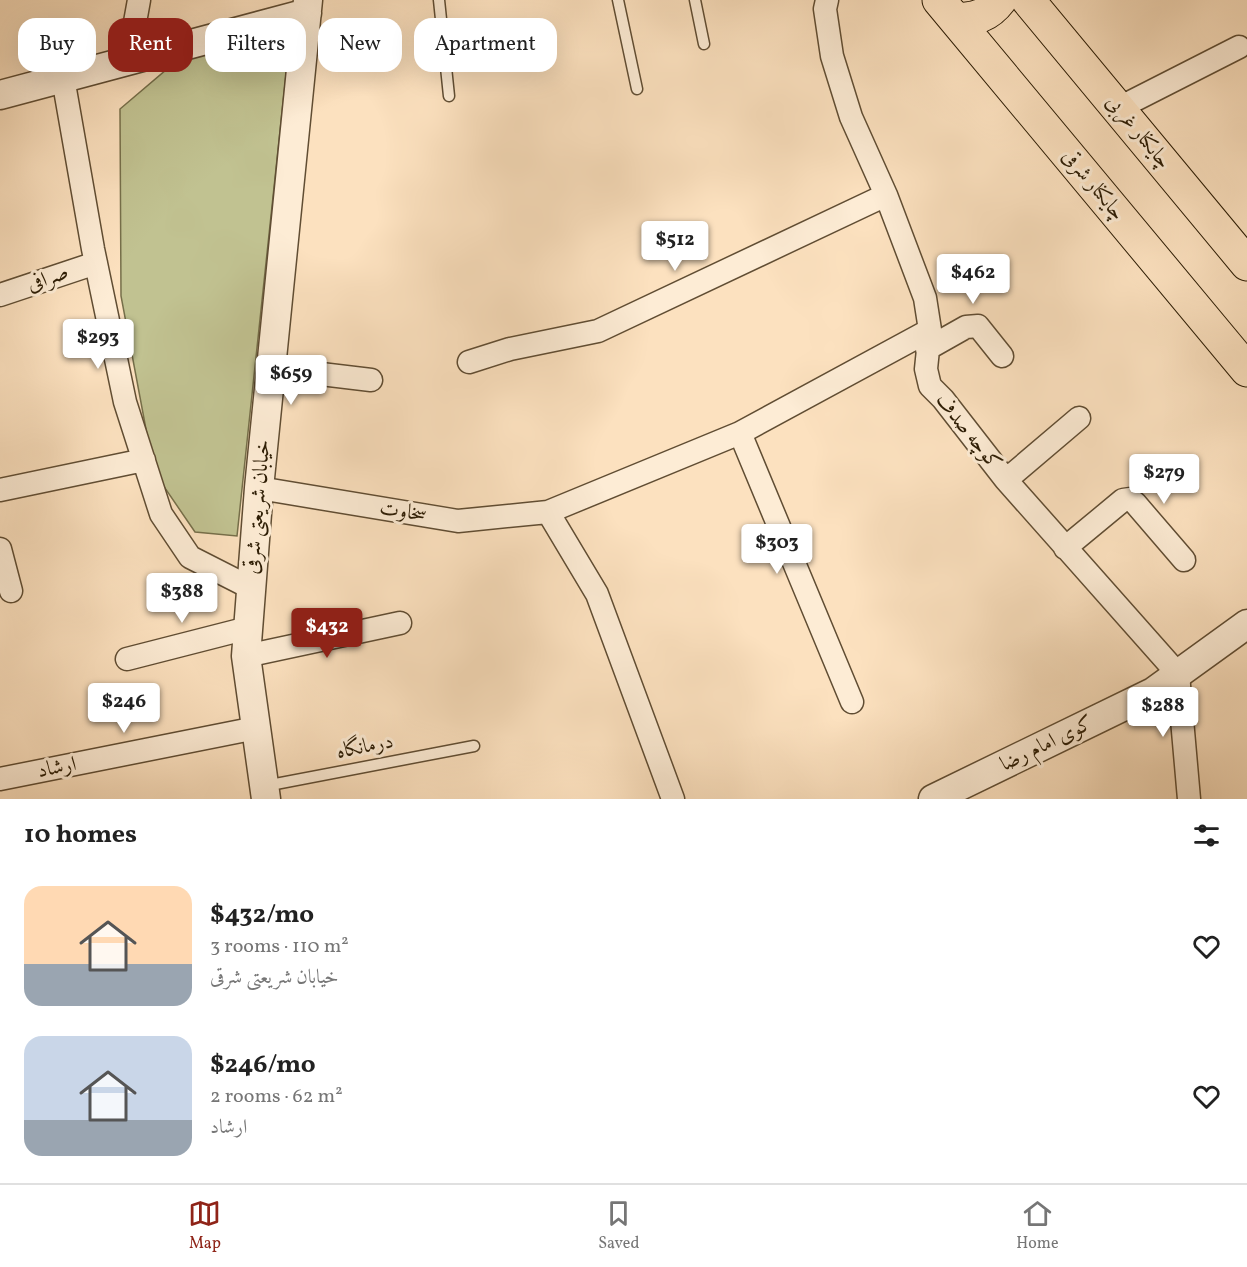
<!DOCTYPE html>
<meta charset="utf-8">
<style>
:root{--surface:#fff;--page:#f2f2f2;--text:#222;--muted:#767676;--line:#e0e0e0;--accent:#8f2418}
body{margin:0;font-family:Vollkorn,Amiri,serif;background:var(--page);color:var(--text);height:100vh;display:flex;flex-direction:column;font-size:22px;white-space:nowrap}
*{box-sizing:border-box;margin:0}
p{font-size:20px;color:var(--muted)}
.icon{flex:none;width:33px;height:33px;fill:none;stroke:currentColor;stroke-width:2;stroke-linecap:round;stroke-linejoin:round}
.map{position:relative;height:799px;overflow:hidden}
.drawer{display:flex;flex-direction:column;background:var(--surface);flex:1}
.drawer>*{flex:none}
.top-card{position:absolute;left:18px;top:18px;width:600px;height:54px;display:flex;gap:12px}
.price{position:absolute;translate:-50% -51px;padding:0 14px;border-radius:6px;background:#fff;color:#222;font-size:20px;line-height:39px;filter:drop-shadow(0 2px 3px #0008)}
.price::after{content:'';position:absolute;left:50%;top:36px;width:18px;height:14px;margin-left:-9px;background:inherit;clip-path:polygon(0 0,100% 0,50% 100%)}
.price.on{background:var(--accent);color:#fff}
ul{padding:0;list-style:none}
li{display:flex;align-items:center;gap:18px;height:150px;padding:0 24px}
li span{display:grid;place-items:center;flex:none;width:168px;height:120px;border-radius:18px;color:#555}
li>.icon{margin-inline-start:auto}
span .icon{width:72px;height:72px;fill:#fffc;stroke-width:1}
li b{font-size:26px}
h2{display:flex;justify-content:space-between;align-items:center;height:72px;padding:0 24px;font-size:26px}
.pill{padding:0 21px;border-radius:18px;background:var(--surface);box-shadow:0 6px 24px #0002;font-size:21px;line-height:54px}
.pill.on{background:var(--accent);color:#fff}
.tab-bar{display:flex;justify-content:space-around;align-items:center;height:84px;border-top:2px solid var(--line);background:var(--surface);font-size:16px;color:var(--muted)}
.tab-bar a{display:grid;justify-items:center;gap:3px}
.tab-bar .on{color:var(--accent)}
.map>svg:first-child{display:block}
.green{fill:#c1c291;stroke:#766f4a;stroke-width:1.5}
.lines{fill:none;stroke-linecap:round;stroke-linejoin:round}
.service-casing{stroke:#604d33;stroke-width:13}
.minor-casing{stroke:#604d33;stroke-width:25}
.tertiary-casing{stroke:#604d33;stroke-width:31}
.primary-casing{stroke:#2c1c04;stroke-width:35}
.service{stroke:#fdecd5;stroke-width:10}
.minor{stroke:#fdecd5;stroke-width:22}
.tertiary{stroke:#fdecd5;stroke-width:28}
.primary{stroke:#fce1bf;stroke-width:33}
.labels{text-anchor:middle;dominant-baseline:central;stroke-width:6;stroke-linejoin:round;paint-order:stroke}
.street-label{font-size:21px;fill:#2c1c04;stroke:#fdecd5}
</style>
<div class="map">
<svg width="1247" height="799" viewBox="0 0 1247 799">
<rect width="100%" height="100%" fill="#fce1bf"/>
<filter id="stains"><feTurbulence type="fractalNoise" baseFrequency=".00333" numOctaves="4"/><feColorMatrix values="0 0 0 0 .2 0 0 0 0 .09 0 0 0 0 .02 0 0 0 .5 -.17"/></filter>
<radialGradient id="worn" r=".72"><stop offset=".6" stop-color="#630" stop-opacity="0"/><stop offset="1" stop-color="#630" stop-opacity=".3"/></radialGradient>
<path class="green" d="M216,46L287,65L237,536L195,532L154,472L121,296L120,109L166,70Z"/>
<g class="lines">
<defs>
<path id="service" d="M439,0L449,96
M618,0L637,89
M695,0L704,44
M265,786L474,746"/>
<path id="minor" d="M827,0L825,9L832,56L851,117L886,195L925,298L930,330L926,369L930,386L943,399L1006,480L1178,674L1189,799
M128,61L139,0
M63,78L93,249L125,402L161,514L190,557L251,588
M1119,108L1239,47
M0,295L96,263
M927,349L966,327L978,326L1002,356
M469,362L510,349L598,331L886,195
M271,368L371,380
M740,433L852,702
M1006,480L1079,418
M259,488L458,521L548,512
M0,490L144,460
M1065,548L1123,500L1130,499L1135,503L1184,560
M0,549L11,591
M246,656L400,623
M127,659L248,628
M0,779L256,728
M673,799L597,594L548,512L740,433L930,330"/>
<path id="tertiary" d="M0,95L307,13
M266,799L246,656L259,488L308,0
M933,799L1153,692L1247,624"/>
<path id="primary" d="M939,0L1247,370
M1028,0L1247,264
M956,20C975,19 988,16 1000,0"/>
</defs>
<use href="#service" class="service-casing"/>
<use href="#minor" class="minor-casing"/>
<use href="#tertiary" class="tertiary-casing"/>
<use href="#primary" class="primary-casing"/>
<use href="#service" class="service"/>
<use href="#minor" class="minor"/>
<use href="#tertiary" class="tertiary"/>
<use href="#primary" class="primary"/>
</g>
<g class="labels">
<g class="street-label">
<text transform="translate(1138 132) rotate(50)">چایکنار غربی</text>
<text transform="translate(1093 185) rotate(50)">چایکنار شرقی</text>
<text transform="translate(48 279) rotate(-19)">صرافی</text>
<text transform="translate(968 432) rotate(51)">کوچه صدف</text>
<text transform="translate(258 507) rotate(-85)">خیابان شریعتی شرقی</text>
<text transform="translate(403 512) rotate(9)">سخاوت</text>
<text transform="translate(1047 744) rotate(-26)">کوی امام رضا</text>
<text transform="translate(365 747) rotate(-11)">درمانگاه</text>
<text transform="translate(57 768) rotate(-11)">ارشاد</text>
</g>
</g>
<rect width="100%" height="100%" filter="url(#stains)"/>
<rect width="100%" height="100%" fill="url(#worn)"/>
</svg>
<b class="price" style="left:675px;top:272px">$512</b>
<b class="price" style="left:973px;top:305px">$462</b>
<b class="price" style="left:98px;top:370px">$293</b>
<b class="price" style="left:291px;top:406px">$659</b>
<b class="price" style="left:1164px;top:505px">$279</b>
<b class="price" style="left:777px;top:575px">$303</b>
<b class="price" style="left:182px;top:624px">$388</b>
<b class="price on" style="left:327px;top:659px">$432</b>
<b class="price" style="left:124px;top:734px">$246</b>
<b class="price" style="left:1163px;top:738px">$288</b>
<div class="top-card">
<a class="pill">Buy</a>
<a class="pill on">Rent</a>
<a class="pill">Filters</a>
<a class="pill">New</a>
<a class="pill">Apartment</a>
</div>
</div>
<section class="drawer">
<h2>10 homes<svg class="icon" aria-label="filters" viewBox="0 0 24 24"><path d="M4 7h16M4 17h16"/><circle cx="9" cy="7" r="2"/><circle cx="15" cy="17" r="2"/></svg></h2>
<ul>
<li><span style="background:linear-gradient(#ffd9b3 65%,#9aa5b1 0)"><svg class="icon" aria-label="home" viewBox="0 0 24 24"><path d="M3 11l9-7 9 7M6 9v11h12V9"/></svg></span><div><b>$432/mo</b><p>3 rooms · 110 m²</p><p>خیابان شریعتی شرقی</p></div><svg class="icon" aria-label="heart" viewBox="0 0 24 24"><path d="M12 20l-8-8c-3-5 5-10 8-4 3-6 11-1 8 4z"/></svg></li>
<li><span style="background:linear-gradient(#c9d6e8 70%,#9aa5b1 0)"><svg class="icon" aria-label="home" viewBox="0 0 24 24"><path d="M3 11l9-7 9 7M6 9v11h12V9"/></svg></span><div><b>$246/mo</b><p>2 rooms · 62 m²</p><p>ارشاد</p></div><svg class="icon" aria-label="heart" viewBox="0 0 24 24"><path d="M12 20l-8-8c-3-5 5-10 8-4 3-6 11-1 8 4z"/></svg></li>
</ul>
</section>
<nav class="tab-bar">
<a class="on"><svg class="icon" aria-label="map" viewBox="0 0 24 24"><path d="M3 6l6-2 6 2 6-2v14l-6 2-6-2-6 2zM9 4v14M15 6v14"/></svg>Map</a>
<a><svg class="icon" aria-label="saved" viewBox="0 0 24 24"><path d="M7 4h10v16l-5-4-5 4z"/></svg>Saved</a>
<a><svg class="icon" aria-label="home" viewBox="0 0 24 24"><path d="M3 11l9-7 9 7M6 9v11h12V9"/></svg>Home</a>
</nav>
